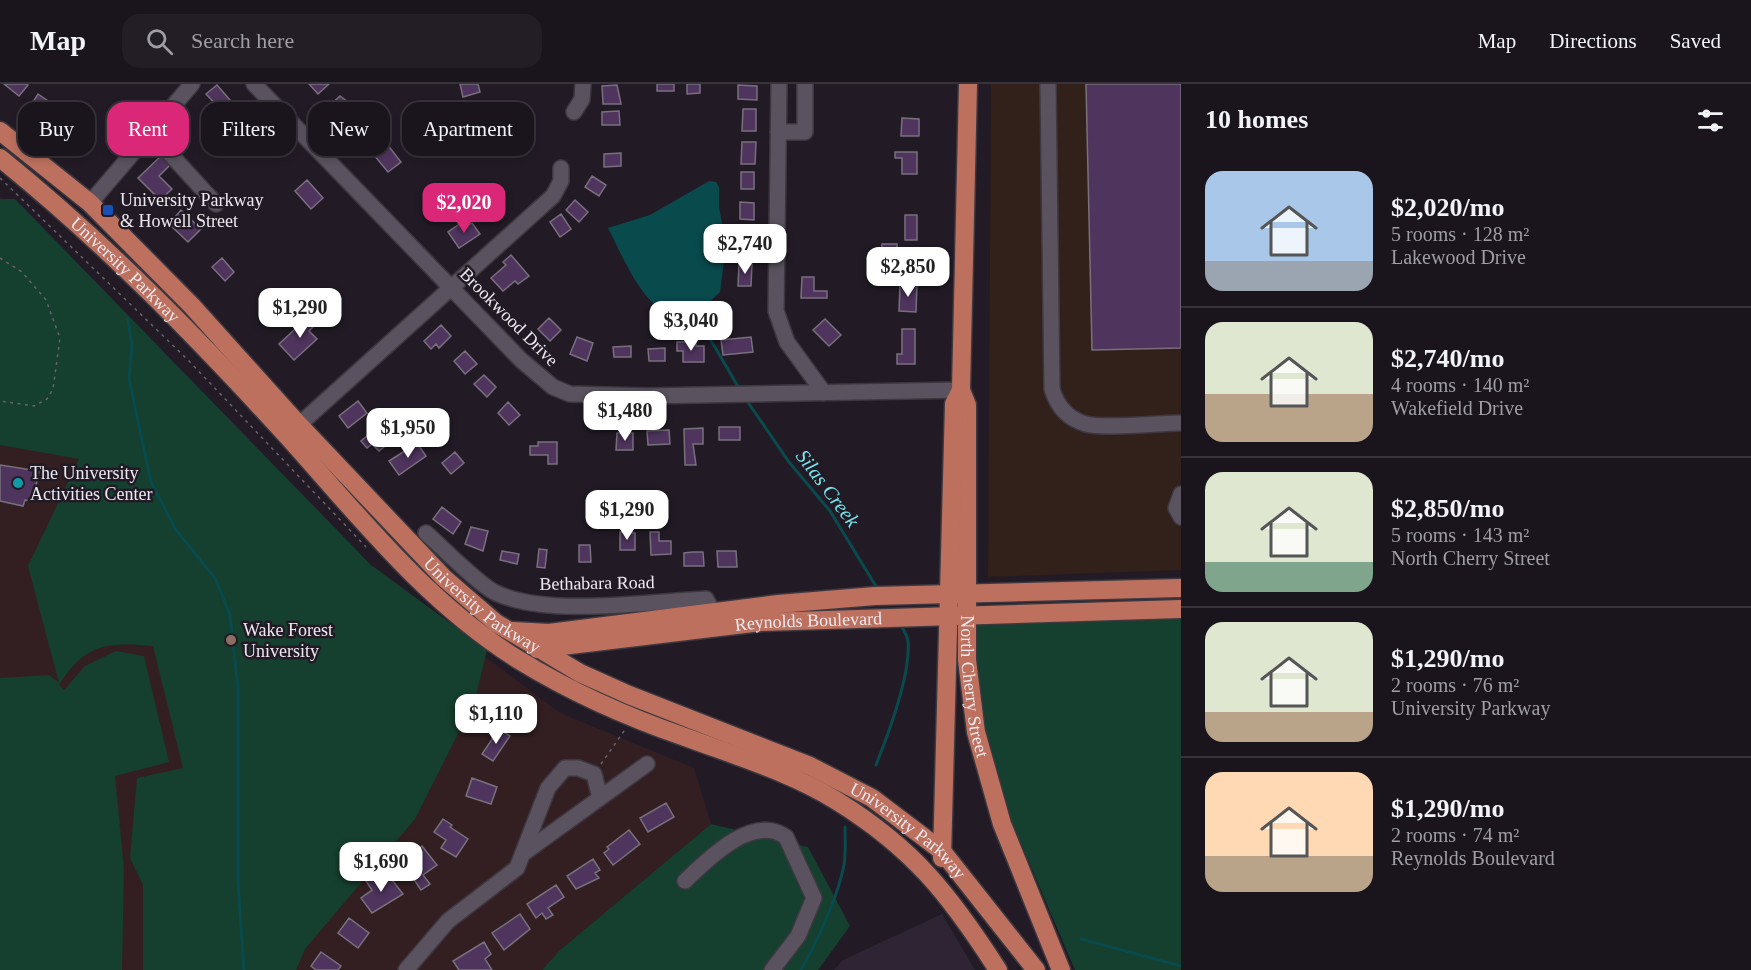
<!DOCTYPE html>
<meta charset="utf-8">
<style>
:root{--surface:#1a141c;--page:#231d25;--text:#f1f3f6;--muted:#9f9ea3;--line:#38333b;--accent:#db2777}
body{margin:0;font-family:"Times New Roman",serif;background:var(--page);color:var(--text);height:100vh;display:flex;flex-direction:column;font-size:22px;white-space:nowrap}
*{box-sizing:border-box;margin:0}
p{font-size:20px;color:var(--muted)}
.icon{flex:none;width:33px;height:33px;fill:none;stroke:currentColor;stroke-width:2;stroke-linecap:round;stroke-linejoin:round}
.map{position:relative;flex:1;overflow:hidden}
.sheet{display:flex;flex-direction:column;background:var(--surface);width:570px}
.sheet>*{flex:none}
.banner{position:absolute;left:18px;top:18px;width:570px;height:54px;display:flex;gap:12px}
.price{position:absolute;translate:-50% -51px;padding:0 14px;border-radius:12px;background:#fff;color:#222;font-size:20px;line-height:39px;filter:drop-shadow(0 2px 3px #0008)}
.price::after{content:'';position:absolute;left:50%;top:36px;width:18px;height:14px;margin-left:-9px;background:inherit;clip-path:polygon(0 0,100% 0,50% 100%)}
.price.on{background:var(--accent);color:#fff}
ul{padding:0;list-style:none}
li{display:flex;align-items:center;gap:18px;height:150px;padding:0 24px}
li+li{border-top:2px solid var(--line)}
li span{display:grid;place-items:center;flex:none;width:168px;height:120px;border-radius:18px;color:#555}
li>.icon{margin-inline-start:auto}
span .icon{width:72px;height:72px;fill:#fffc;stroke-width:1}
li b{font-size:26px}
h2{display:flex;justify-content:space-between;align-items:center;height:72px;padding:0 24px;font-size:26px}
.pill{padding:0 21px;border-radius:18px;background:var(--surface);box-shadow:0 3px 9px #0003,0 0 0 2px var(--line);font-size:21px;line-height:54px}
.pill.on{background:var(--accent);color:#fff}
header{display:flex;align-items:center;gap:36px;box-sizing:border-box;height:84px;padding:0 30px;background:var(--surface);border-bottom:2px solid var(--line)}
header strong{font-size:28px}
nav{display:flex;gap:33px;margin-inline-start:auto;font-size:21px}
.search{width:420px;height:54px;background:var(--page);display:flex;align-items:center;gap:15px;box-sizing:border-box;padding:0 21px;border-radius:18px;color:var(--muted);font-size:22px}
main{display:flex;flex:1;min-height:0}
.map>svg:first-child{display:block}
.built{fill:#2e2434}
.industrial{fill:#32201a}
.education{fill:#331f21}
.green{fill:#153f2e}
.water{fill:#094a4d}
.lines{fill:none;stroke-linecap:round;stroke-linejoin:round}
.stream{stroke:#094a4d;stroke-width:3}
.building{fill:#4f345d;stroke:#78707d;stroke-width:1.5}
.minor-casing{stroke:#3d3840;stroke-width:18}
.major-casing{stroke:#3d3840;stroke-width:21}
.path{stroke:#69636d;stroke-width:1.5;stroke-dasharray:3 4.5;stroke-linecap:butt}
.minor{stroke:#5a535f;stroke-width:15}
.major{stroke:#bc705d;stroke-width:18}
.transit-dot{fill:#1a4fb4;stroke:#221b26;stroke-width:2}
.culture-dot{fill:#0f9aa8;stroke:#221b26;stroke-width:2}
.education-dot{fill:#8d6e63;stroke:#221b26;stroke-width:2}
.labels{text-anchor:middle;dominant-baseline:central;stroke-width:5;stroke-linejoin:round;paint-order:stroke}
.poi-label{font-size:18px;fill:#ede9f0;stroke:#221b26;text-anchor:start}
.street-label{font-size:18px;fill:#ede9f0;stroke:#221b26}
.water-label{font-size:20px;font-style:italic;fill:#76e9f0;stroke:#221b26}
</style>
<header>
<strong>Map</strong>
<div class="search"><svg class="icon" aria-label="search" viewBox="0 0 24 24"><circle cx="10" cy="10" r="6"/><path d="M15 15l6 6"/></svg>Search here</div>
<nav><a>Map</a><a>Directions</a><a>Saved</a></nav>
</header>
<main>
<div class="map">
<svg width="1181" height="886" viewBox="0 0 1181 886">
<rect width="100%" height="100%" fill="#221b26"/>
<path class="built" d="M942,830L975,886H834L843,876Z"/>
<path class="industrial" d="M991,0H1181V486L988,493Z"/>
<path class="education" d="M0,113L364,482L560,629L694,684L711,740L560,866L542,886H0Z"/>
<path class="green" d="M0,115H15L371,481L487,566L475,616L415,735L305,865L296,886H143V801L130,774L137,694L183,684L153,562C108,558 85,559 59,601L64,606L85,582L116,567L144,572L169,678L115,692L124,785L122,886H0V594L49,591L59,599L28,482L79,375L0,361Z
M1181,533V886H1075L1020,757L1017,758L982,650L974,543L977,539Z
M711,740L808,763L850,842L818,886H542L560,866Z"/>
<path class="water" d="M709,97L716,98L719,103V123L726,163L720,208L689,237C645,233 626,178 608,144L650,131Z"/>
<g class="lines">
<path class="stream" d="M693,231L715,263L740,306
M128,235L132,262L129,295L151,398L176,446L215,494L230,531L238,604V799L244,886
M745,314L789,378L830,427L877,504
M876,681C888,651 911,589 908,557C907,551 903,545 900,539
M1081,855L1181,882
M801,886C818,855 837,816 844,781C846,769 845,755 845,743"/>
</g>
<path class="building" d="M4,0H27L28,1L19,12Z
M309,0H329L318,10Z
M460,0H478L480,8L463,13Z
M657,0H674V7H657Z
M687,0H700V9L687,10Z
M1086,0H1181V264L1092,266Z
M217,1L230,16L220,25L206,10Z
M617,1L621,20H603L602,2Z
M738,1L757,2V16L738,15Z
M38,10L54,21L46,32L31,21Z
M340,12L355,23L342,36L329,22Z
M238,23L251,38L239,48L227,33Z
M67,25L74,31L70,36L81,47L71,58L53,41Z
M743,25H756V47H742Z
M619,27L620,41H602V28Z
M366,31L381,47L365,61L351,45Z
M902,34L919,35V52H901Z
M262,44L274,61L260,71L248,54Z
M742,58H756L755,80H741Z
M387,60L401,78L388,88L374,71Z
M895,68H917V90H902V74H895Z
M621,69V82L604,83V70Z
M162,71L171,80L159,92L172,105L160,116L138,94Z
M741,88H754V105H741Z
M592,92L606,101L599,112L585,103Z
M307,96L323,114L311,125L295,107Z
M575,116L588,128L579,138L566,126Z
M740,118L754,119V136L740,135Z
M181,126L201,145L188,158L169,140Z
M561,130L571,145L560,153L550,138Z
M905,131H917V156H905Z
M461,139L465,144L472,139L480,150L459,164L448,148Z
M740,147H753V169H739Z
M882,160H897V169H881Z
M900,164H918V185L900,184Z
M511,171L529,192L518,200L515,197L503,207L491,194L506,181L503,178Z
M222,174L234,188L225,197L212,183Z
M739,180H752L751,202H738Z
M802,193H814V207H827V214H801Z
M900,200H917L916,228L899,227Z
M310,231L317,239L309,247L317,255L294,276L279,260Z
M549,234L561,246L550,257L538,245Z
M825,235L841,251L829,262L813,246Z
M441,241L451,252L439,264L436,260L431,265L424,257Z
M902,245H915V280H897V270H902Z
M577,253L593,259L587,277L570,270Z
M751,253L753,268L723,271L721,256Z
M677,258H696V262H704V278H683V267H677Z
M631,262V273H614L613,263Z
M665,264V277H649L648,265Z
M465,267L477,280L465,290L454,277Z
M484,291L496,303L487,313L474,300Z
M358,317L367,329L348,344L339,332Z
M508,318L520,331L509,341L498,329Z
M719,343H740V356H719Z
M376,344L389,359L379,367L372,360L367,364L361,357Z
M703,344V360H693L696,381H685L684,345Z
M669,346L670,360L648,361L647,347Z
M617,349H633V366H616Z
M538,358H557V380H548V371H530V362H538Z
M417,359L426,372L399,391L389,377Z
M455,368L464,379L451,390L442,379Z
M0,381L39,387L33,417L25,416L23,422L0,417Z
M630,419V424H623V427L613,428V420Z
M649,422H662V437H649Z
M442,423L461,438L453,450L433,435Z
M471,443L488,447L483,467L465,460Z
M620,448L635,449V466H620Z
M650,448H659V457H671V470L651,471Z
M579,461H590L591,478H579Z
M539,465L547,466L545,484L537,483Z
M502,467L519,470L517,480L500,476Z
M717,467H736L737,483H718Z
M693,468H703L704,482H684V469Z
M499,645L510,652L493,677L482,670Z
M472,694L497,703L491,720L466,712Z
M666,719L674,733L648,748L640,734Z
M443,735L452,741L450,743L468,755L456,773L441,764L446,756L434,748Z
M629,746L640,760L613,781L604,769L609,765L607,763Z
M422,762L437,781L423,791L430,800L421,806L402,778Z
M593,775L600,786L595,789L599,794L576,805L567,792Z
M374,792L379,799L389,792L403,810L372,829L361,814L372,806L366,797Z
M556,801L564,813L548,824L553,831L546,835L542,829L536,834L527,820Z
M520,830L530,845L504,866L492,849Z
M349,834L369,849L358,864L338,849Z
M484,858L491,870L485,875L492,886H459L453,877Z
M321,868L341,882L338,886H316L311,882Z"/>
<g class="lines">
<defs>
<path id="minor" d="M254,0L521,276L553,303L570,310L648,312L961,306
M779,0L776,227L787,258L824,309
M1048,0L1052,305C1057,322 1068,335 1086,340C1103,345 1160,339 1181,339
M574,28L582,15L583,0
M778,48H805V0
M151,49L216,120
M90,119L192,0
M291,348L553,112L561,97V84
M1181,410L1176,424L1181,433
M426,449C442,463 479,501 496,509C548,533 648,518 706,515L713,528
M600,714L647,680
M685,797C708,775 753,729 786,753L814,814L798,852L772,886
M406,886L448,837L517,784L548,704L565,684H578L594,690L600,714L524,769"/>
<g id="major">
<path id="s1" d="M0,47L90,119L192,222L299,341L444,494L496,539L580,589L629,611L810,682L872,714L942,767L1036,886"/>
<path id="s2" d="M0,74C106,160 196,252 288,353C359,432 427,519 519,576C571,608 627,633 685,653C736,672 790,688 837,717C913,764 950,811 998,886"/>
<path id="s3" d="M961,306L967,321V576L976,648L1002,740L1061,886"/>
<path d="M513,547L549,549L778,520L875,512L1181,504"/>
<path id="s4" d="M537,565L761,538L1181,525"/>
<path d="M942,774L954,320L961,306L968,0"/>
</g>
</defs>
<use href="#minor" class="minor-casing"/>
<use href="#major" class="major-casing"/>
<path class="path" d="M0,94L188,276L366,463
M0,174L22,188L46,216L60,254L53,305L47,315L34,322L0,317
M601,680L624,647"/>
<use href="#minor" class="minor"/>
<use href="#major" class="major"/>
</g>
<rect class="transit-dot" x="102" y="120" width="12" height="12" rx="3"/>
<circle class="culture-dot" cx="18" cy="399" r="6"/>
<circle class="education-dot" cx="231" cy="556" r="6"/>
<g class="labels">
<g class="poi-label">
<text x="120" y="116">University Parkway<tspan x="120" dy="21">&amp; Howell Street</tspan></text>
<text x="30" y="389">The University<tspan x="30" dy="21">Activities Center</tspan></text>
<text x="243" y="546">Wake Forest<tspan x="243" dy="21">University</tspan></text>
</g>
<g class="street-label">
<text stroke="none"><textPath href="#s2" startOffset="168">University Parkway</textPath></text>
<text transform="translate(509 233) rotate(45)">Brookwood Drive</text>
<text transform="translate(597 499) rotate(-1)">Bethabara Road</text>
<text stroke="none"><textPath href="#s1" startOffset="678">University Parkway</textPath></text>
<text stroke="none"><textPath href="#s4" startOffset="273">Reynolds Boulevard</textPath></text>
<text stroke="none"><textPath href="#s3" startOffset="298">North Cherry Street</textPath></text>
<text stroke="none"><textPath href="#s1" startOffset="1164">University Parkway</textPath></text>
</g>
<g class="water-label">
<text transform="translate(828 404) rotate(53)">Silas Creek</text>
</g>
</g>
</svg>
<b class="price on" style="left:464px;top:150px">$2,020</b>
<b class="price" style="left:745px;top:191px">$2,740</b>
<b class="price" style="left:908px;top:214px">$2,850</b>
<b class="price" style="left:300px;top:255px">$1,290</b>
<b class="price" style="left:691px;top:268px">$3,040</b>
<b class="price" style="left:625px;top:358px">$1,480</b>
<b class="price" style="left:408px;top:375px">$1,950</b>
<b class="price" style="left:627px;top:457px">$1,290</b>
<b class="price" style="left:496px;top:661px">$1,110</b>
<b class="price" style="left:381px;top:809px">$1,690</b>
<div class="banner">
<a class="pill">Buy</a>
<a class="pill on">Rent</a>
<a class="pill">Filters</a>
<a class="pill">New</a>
<a class="pill">Apartment</a>
</div>
</div>
<section class="sheet">
<h2>10 homes<svg class="icon" aria-label="filters" viewBox="0 0 24 24"><path d="M4 7h16M4 17h16"/><circle cx="9" cy="7" r="2"/><circle cx="15" cy="17" r="2"/></svg></h2>
<ul>
<li><span style="background:linear-gradient(#a9c7e8 75%,#9aa5b1 0)"><svg class="icon" aria-label="home" viewBox="0 0 24 24"><path d="M3 11l9-7 9 7M6 9v11h12V9"/></svg></span><div><b>$2,020/mo</b><p>5 rooms · 128 m²</p><p>Lakewood Drive</p></div></li>
<li><span style="background:linear-gradient(#dfe7d0 60%,#b9a48a 0)"><svg class="icon" aria-label="home" viewBox="0 0 24 24"><path d="M3 11l9-7 9 7M6 9v11h12V9"/></svg></span><div><b>$2,740/mo</b><p>4 rooms · 140 m²</p><p>Wakefield Drive</p></div></li>
<li><span style="background:linear-gradient(#dfe7d0 75%,#7fa58c 0)"><svg class="icon" aria-label="home" viewBox="0 0 24 24"><path d="M3 11l9-7 9 7M6 9v11h12V9"/></svg></span><div><b>$2,850/mo</b><p>5 rooms · 143 m²</p><p>North Cherry Street</p></div></li>
<li><span style="background:linear-gradient(#dfe7d0 75%,#b9a48a 0)"><svg class="icon" aria-label="home" viewBox="0 0 24 24"><path d="M3 11l9-7 9 7M6 9v11h12V9"/></svg></span><div><b>$1,290/mo</b><p>2 rooms · 76 m²</p><p>University Parkway</p></div></li>
<li><span style="background:linear-gradient(#ffd9b3 70%,#b9a48a 0)"><svg class="icon" aria-label="home" viewBox="0 0 24 24"><path d="M3 11l9-7 9 7M6 9v11h12V9"/></svg></span><div><b>$1,290/mo</b><p>2 rooms · 74 m²</p><p>Reynolds Boulevard</p></div></li>
</ul>
</section>
</main>
